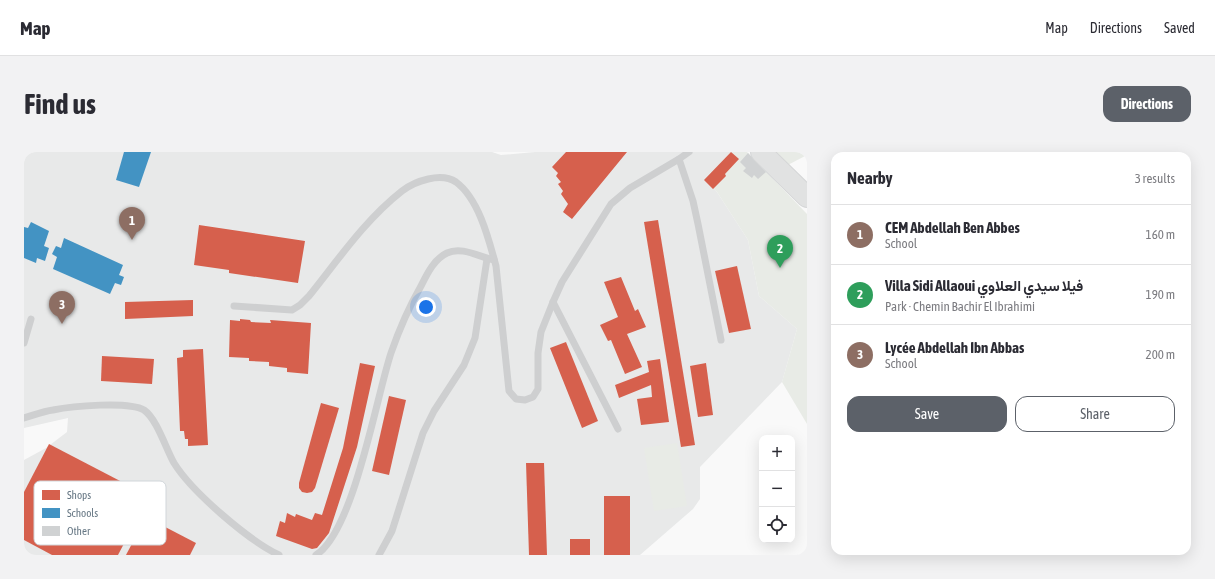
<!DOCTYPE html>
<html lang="en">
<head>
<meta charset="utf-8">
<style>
  :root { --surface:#fff; --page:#f2f2f3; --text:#2b2b33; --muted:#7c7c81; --line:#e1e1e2; --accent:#5c6169 }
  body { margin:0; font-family:"Asap Condensed",Vazirmatn,sans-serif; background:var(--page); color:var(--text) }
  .controls { position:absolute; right:12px; bottom:12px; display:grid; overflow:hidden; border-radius:8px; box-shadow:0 4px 16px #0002 }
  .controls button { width:36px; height:36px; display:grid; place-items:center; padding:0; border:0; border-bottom:1px solid var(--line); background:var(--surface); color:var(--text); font:20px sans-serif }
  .you { position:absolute; left:402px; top:155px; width:14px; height:14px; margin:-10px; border:3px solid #fff; border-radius:50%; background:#1a73e8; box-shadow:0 0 0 6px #1a73e833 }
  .badge { display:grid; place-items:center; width:26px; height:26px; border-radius:50%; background:var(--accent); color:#fff; font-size:13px; font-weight:700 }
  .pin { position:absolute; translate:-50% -33px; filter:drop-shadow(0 1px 2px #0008) }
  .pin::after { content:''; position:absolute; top:21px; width:14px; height:12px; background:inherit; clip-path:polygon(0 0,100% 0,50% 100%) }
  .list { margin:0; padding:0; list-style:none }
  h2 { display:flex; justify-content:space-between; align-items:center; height:52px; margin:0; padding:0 16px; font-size:17px }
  h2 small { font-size:13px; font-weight:400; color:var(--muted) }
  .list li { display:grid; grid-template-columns:26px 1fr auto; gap:12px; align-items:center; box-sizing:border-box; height:60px; padding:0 16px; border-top:1px solid var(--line) }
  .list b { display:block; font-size:15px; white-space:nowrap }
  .list p { margin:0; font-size:13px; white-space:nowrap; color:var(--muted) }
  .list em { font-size:13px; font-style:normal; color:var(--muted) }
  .actions { display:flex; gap:8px; padding:12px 16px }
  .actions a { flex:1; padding:9px 0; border:1px solid var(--accent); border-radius:12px; text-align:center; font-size:14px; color:var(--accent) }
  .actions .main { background:var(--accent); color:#fff }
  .icon { flex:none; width:22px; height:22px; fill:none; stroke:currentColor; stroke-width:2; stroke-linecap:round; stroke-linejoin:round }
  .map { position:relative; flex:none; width:783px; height:403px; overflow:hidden; border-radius:12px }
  header { display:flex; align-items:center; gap:24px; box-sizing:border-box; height:56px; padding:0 20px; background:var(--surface); border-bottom:1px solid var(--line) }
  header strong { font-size:19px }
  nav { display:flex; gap:22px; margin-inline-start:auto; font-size:14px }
  .intro { display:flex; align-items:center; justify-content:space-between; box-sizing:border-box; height:96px; padding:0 24px }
  h1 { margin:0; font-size:28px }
  .button { padding:10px 18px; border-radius:12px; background:var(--accent); color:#fff; font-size:14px; font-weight:700 }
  main { display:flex; gap:24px; padding:0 24px }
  aside { flex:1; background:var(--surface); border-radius:12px; box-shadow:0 4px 16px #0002 }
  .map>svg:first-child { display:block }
  .built { fill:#e8e9e9 }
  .green { fill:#e8ebe6 }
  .shops { fill:#d6604d }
  .schools { fill:#4393c3 }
  .building { fill:#d0d2d3 }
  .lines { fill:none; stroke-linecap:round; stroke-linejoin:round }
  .secondary-casing { stroke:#d5d6d7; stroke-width:22 }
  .service { stroke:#cecfd0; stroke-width:7 }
  .secondary { stroke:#e1e2e2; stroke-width:20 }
  .key { fill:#fff; stroke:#d1d6da; stroke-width:1 }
  .key-label { font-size:11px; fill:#657683 }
</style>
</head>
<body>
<header>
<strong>Map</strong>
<nav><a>Map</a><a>Directions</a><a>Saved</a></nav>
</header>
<div class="intro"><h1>Find us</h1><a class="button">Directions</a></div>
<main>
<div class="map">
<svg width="783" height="403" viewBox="0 0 783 403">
  <rect width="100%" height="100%" fill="#f9f9f9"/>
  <polygon class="built" points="0,0 468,0 477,3 511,0 707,0 681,28 693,40 724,88 735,144 773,177 758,230 676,315 676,347 669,357 616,403 0,403 0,308 22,296 43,280 44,266 0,276"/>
  <g class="green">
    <polygon points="707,0 723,0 783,62 783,272 758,230 773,177 735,144 724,88 693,40 680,28"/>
    <polygon points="741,0 783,0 783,3 758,16"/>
    <polygon points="653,291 663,354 630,359 620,296"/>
  </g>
  <g class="shops">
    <polygon points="542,0 603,0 548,67 539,60 544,52 537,42 539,39 534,32 537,30 532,24 534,21 528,15"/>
    <polygon points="707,0 715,7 701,22 702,24 689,37 680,28"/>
    <polygon points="634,68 671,293 657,295 620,70"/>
    <polygon points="175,73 281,89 274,131 205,121 205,118 170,113"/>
    <polygon points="713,114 727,177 705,181 691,119"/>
    <polygon points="597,125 611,159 614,157 622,175 603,182 618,215 601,222 587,188 584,189 576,173 594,165 580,130"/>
    <polygon points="169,148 169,164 101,167 101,150"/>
    <polygon points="216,167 226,168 227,170 247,171 246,168 287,171 284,222 263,220 263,216 245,214 245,210 225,209 225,206 205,205 206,168 216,169"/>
    <polygon points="542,190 574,269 558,276 526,196"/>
    <polygon points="179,197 184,293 164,294 164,287 161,287 160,279 156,279 153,206 159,205 159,198"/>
    <polygon points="78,204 130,207 128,232 77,229"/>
    <polygon points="636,207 645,270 617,273 613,247 628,245 627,233 595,246 591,233 625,220 623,209"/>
    <polygon points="336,211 351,214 333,295 305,381 293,396 288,397 252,384 256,369 261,371 263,361 271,365 272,362 288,368 291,361 298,363 319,296"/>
    <polygon points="682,211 689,263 674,265 666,214"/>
    <polygon points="365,244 382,248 365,323 348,319"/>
    <polygon points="297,251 315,256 291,336 288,340 283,341 278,340 275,336 275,331"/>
    <polygon points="25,292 125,344 94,403 28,403 0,388 0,340"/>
    <polygon points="502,311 520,311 523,403 505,403"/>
    <rect x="580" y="344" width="26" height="59"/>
    <polygon points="122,365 172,391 166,403 102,403"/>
    <rect x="546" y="387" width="20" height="16"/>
  </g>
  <g class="schools">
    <polygon points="100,0 127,0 115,35 92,28"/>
    <polygon points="7,70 25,79 20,94 25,96 21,109 13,106 12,111 0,106 0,75 4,76"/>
    <polygon points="40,86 99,113 95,123 100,125 97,133 91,131 86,142 29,117 33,105 28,102 32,94 37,96"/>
  </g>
  <polygon class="building" points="724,1 742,20 734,27 730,23 728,26 719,19 722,16 716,10"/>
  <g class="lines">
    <g class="secondary-casing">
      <polyline id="secondary" points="737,0 783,45"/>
    </g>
    <g class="service">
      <polyline points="655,7 669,49 674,72 697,188"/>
      <polyline points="529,150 594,277"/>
      <path d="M210,154L268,158L276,153L285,144C314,108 341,68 378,39C391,29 417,20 432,30C455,47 465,88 472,114L485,239L492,247L501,248L509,245L514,237V201L517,180L529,150L538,130L587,52L606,36L655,7L665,0"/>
      <polyline points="0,191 7,167"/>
      <path d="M0,266C10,263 20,259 29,258C48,254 105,249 120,258C133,267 142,297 150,311C168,340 224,388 255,403"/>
      <path d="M292,403C330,379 352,246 367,201C375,178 385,155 397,134C403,122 410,107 423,101C438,94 455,105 470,108"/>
      <polyline points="355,403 368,379 399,281 410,259 440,213 451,186 463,107"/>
    </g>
    <use href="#secondary" class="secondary"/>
  </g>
  <rect x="10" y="329" width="132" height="64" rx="6" class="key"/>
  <rect x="18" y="338" width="18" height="10" fill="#d6604d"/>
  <rect x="18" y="356" width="18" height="10" fill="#4393c3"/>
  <rect x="18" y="374" width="18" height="10" fill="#d0d2d3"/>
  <g class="key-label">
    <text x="43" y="347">Shops</text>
    <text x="43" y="365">Schools</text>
    <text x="43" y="383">Other</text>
  </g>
</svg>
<div class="controls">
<button>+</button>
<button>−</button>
<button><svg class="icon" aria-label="locate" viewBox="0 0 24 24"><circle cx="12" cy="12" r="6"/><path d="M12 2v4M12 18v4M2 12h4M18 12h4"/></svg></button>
</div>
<div class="you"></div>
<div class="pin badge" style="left:108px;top:88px;background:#8d6e63">1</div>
<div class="pin badge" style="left:756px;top:116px;background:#2e9e5b">2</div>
<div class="pin badge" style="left:38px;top:172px;background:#8d6e63">3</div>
</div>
<aside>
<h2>Nearby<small>3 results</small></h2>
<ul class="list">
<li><span class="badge" style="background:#8d6e63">1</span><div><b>CEM Abdellah Ben Abbes</b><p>School</p></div><em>160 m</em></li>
<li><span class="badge" style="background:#2e9e5b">2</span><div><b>Villa Sidi Allaoui فيلا سيدي العلاوي</b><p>Park · Chemin Bachir El Ibrahimi</p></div><em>190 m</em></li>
<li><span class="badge" style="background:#8d6e63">3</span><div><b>Lycée Abdellah Ibn Abbas</b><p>School</p></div><em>200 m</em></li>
</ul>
<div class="actions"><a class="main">Save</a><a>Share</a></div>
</aside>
</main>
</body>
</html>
